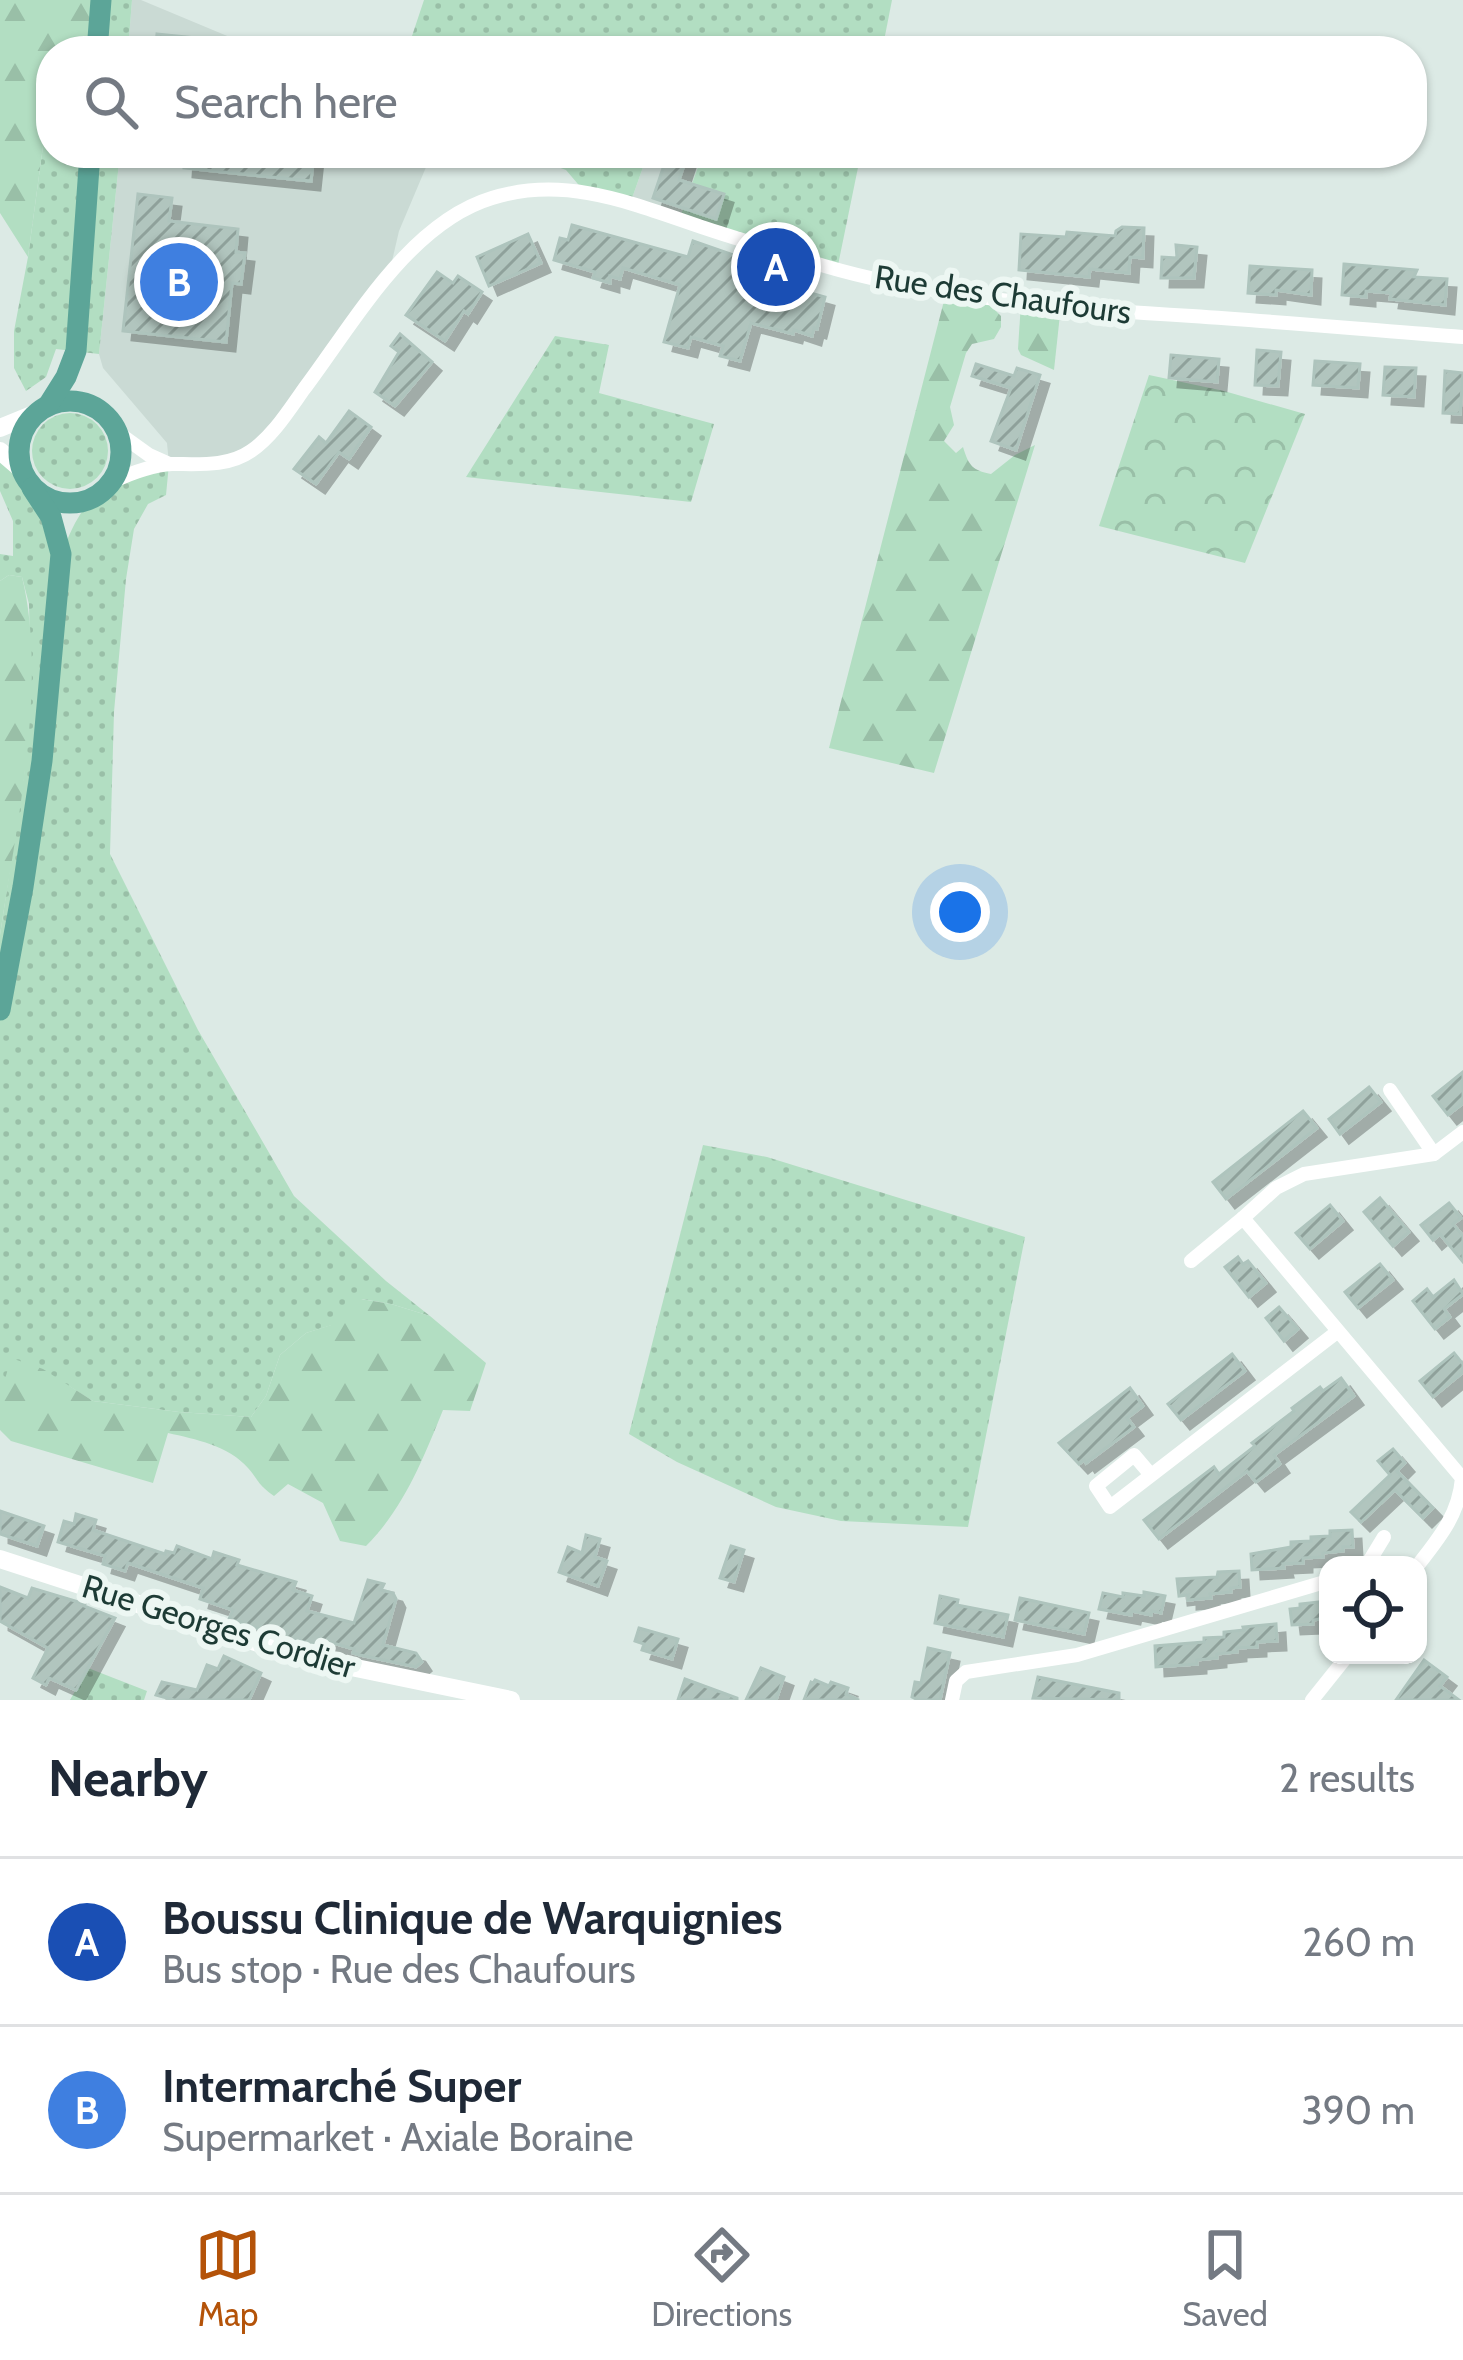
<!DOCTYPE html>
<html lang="en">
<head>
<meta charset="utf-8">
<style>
  :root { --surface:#fff; --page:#f6f6f7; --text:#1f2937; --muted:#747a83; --line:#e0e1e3; --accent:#b45309 }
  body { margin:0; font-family:Cabin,sans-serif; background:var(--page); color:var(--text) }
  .controls { position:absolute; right:36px; bottom:36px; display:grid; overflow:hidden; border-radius:24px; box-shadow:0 3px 9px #0004 }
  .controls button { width:108px; height:108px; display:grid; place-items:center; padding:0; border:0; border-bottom:3px solid var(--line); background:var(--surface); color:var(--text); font:60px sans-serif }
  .you { position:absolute; left:960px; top:912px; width:42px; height:42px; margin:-30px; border:9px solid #fff; border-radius:50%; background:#1a73e8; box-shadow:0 0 0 18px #1a73e833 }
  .badge { display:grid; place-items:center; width:78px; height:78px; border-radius:50%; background:var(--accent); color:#fff; font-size:39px; font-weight:700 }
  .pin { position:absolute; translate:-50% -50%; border:6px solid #fff; box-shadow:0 3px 12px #0006 }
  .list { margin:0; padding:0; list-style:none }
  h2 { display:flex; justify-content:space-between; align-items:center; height:156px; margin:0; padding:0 48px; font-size:51px }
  h2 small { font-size:39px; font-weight:400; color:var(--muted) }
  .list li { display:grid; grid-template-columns:78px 1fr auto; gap:36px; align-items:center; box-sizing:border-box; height:168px; padding:0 48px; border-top:3px solid var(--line) }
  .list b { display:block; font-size:45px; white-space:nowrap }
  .list p { margin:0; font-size:39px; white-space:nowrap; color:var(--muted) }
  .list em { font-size:39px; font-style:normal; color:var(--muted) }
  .icon { flex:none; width:66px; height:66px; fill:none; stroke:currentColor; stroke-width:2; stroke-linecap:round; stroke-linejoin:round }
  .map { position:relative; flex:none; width:1463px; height:1700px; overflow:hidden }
  .search { position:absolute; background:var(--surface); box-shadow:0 3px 9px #0004; left:36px; right:36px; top:36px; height:132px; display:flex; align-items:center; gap:30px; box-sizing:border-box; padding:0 42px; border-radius:48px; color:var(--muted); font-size:45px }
  .sheet { height:492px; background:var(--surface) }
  nav { display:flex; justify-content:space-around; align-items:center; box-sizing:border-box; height:168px; border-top:3px solid var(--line); background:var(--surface); font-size:33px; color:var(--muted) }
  nav a { display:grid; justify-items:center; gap:6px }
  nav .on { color:var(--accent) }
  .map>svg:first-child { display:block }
  .built { fill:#cadad4 }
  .grass { fill:url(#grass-dots) }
  .forest { fill:url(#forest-firs) }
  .park { fill:url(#park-crowns) }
  .building { fill:url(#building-hatch); stroke:#aec4bd; stroke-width:3; filter:url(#shadow) }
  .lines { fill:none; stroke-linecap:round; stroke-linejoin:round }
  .street { stroke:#fff; stroke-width:14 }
  .secondary { stroke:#fff; stroke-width:18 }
  .primary { stroke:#5ca598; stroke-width:21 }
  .labels { text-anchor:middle; stroke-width:12; stroke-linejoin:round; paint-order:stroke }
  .street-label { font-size:33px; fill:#1d3b35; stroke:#edf7f3 }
</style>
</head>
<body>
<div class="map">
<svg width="1463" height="1700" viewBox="0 0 1463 1700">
  <defs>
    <pattern id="grass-dots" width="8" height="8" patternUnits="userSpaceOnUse" patternTransform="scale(3)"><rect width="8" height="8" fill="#b2dec2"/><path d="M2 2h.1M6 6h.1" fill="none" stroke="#99bfa7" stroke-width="1.8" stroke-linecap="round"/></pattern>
    <pattern id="forest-firs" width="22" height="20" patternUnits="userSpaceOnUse" patternTransform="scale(3)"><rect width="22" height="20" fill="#b2dec2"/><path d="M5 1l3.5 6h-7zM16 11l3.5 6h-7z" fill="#99bfa7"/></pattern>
    <pattern id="park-crowns" width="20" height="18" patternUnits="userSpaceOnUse" patternTransform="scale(3)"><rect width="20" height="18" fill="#b2dec2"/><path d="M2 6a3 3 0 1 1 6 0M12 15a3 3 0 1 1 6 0" fill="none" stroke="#99bfa7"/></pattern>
    <pattern id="building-hatch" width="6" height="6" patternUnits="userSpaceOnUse" patternTransform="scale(3)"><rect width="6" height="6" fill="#b1c5be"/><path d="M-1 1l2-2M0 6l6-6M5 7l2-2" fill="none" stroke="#8fa19b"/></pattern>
    <filter id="shadow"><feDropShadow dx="9" dy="9" stdDeviation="0" flood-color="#0004"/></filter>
  </defs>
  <rect width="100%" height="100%" fill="#dceae5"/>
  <g class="built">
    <polygon points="132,0 141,0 263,51 128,51"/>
    <polygon points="120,153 432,153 399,231 389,274 288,412 239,458 169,464 167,443 103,368 99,354"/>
    <polygon points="648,153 703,153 679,220 630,204"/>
  </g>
  <g class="grass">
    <polygon points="101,0 132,0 128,51 97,51"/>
    <polygon points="424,0 892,0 882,51 407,51"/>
    <polygon points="51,87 51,153 120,153 99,354 56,349 46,377 26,391 14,368 14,331 28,257"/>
    <polygon points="520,153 648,153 630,204 583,190 566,170"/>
    <polygon points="703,153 861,153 837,270 679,220"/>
    <polygon points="555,336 609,345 599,393 714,424 691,502 466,477"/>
    <circle cx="70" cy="451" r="38"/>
    <path d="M0,451C31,479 47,513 63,551C73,523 87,497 113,482C128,473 152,470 169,464L166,495L148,504L134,529L126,579L114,712L110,854L198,1030L294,1196L386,1281L430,1316L391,1304L362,1299L332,1325L306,1333L280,1355L266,1396L251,1417L179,1412L93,1401L69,1386L0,1397V935L24,775L31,693L29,604L22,577L9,575L0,581V554L13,556V521L0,491Z"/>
    <polygon points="703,1145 767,1157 1025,1237 968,1527 841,1521 776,1507 677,1462 629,1434"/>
    <polygon points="88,1668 147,1691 144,1700 70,1700"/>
  </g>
  <g class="forest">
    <polygon points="0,0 101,0 97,51 51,51 51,87 28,257 0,213"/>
    <path d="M946,293L995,299V310L1001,316V327L994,339L972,344L966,353L950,407L954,425L944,441L956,453L963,447C969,466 972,470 991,474L1015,455L1035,445L934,773L829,748Z"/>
    <polygon points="1021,302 1061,305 1054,370 1021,355 1018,349"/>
    <path d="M9,575L22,577C48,682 16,828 0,935V581Z"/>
    <path d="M361,1299L391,1304L430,1316L486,1363L470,1411L443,1410C423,1459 404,1508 366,1546L340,1541L323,1503L288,1484L274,1496C257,1484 260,1482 248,1468C229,1446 195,1439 168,1433L153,1483L11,1441L0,1430V1397L11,1358L43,1369L93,1401L179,1412L251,1417L266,1396L280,1355L306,1333L331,1325L344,1306Z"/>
  </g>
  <polygon class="park" points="1149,375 1224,391 1305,414 1245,563 1099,526"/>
  <g class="building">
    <polygon points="157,34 197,38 196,51 155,51"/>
    <polygon points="185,153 314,153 311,181 184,168"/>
    <polygon points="668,153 688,153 679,180 724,194 716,219 653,198"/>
    <polygon points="138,194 172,198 169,221 238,229 236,252 245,253 241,284 232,283 226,342 123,331"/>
    <polygon points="572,225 688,257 693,241 742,258 735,282 769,292 772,282 825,297 817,329 814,328 812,336 794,330 793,334 751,323 740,361 720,356 723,346 691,337 688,348 664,342 680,285 623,268 620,279 610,276 610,283 593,278 595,272 554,260 560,238 568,240"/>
    <polygon points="1122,227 1144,228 1143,258 1130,257 1129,273 1090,269 1089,277 1019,270 1021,234 1066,237 1067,232 1115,236 1116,231"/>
    <polygon points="528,234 541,263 489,286 477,257"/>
    <polygon points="1176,245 1197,247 1194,278 1161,278 1162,257 1177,258"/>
    <polygon points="1344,264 1417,270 1414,277 1447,279 1445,305 1390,299 1391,293 1366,291 1366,297 1342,295"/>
    <polygon points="1250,266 1312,270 1311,295 1276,290 1276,295 1248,293"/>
    <polygon points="437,272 453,283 458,276 482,292 468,314 464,311 445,341 406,315"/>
    <polygon points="400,334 432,362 395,406 375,392 399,352 391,346"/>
    <polygon points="1257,350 1281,352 1278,386 1255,385"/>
    <polygon points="1171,355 1219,359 1217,382 1169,378"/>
    <polygon points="1315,361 1360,364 1358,388 1313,385"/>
    <polygon points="976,364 1014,376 1017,368 1040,375 1016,450 991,441 1011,388 972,376"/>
    <polygon points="1385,367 1416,368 1414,397 1383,395"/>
    <polygon points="1445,371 1463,373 1460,414 1443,413"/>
    <polygon points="349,411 371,427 349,459 339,452 316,484 294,469 319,437 326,443"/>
    <polygon points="1463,1072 1463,1103 1448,1115 1433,1096"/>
    <polygon points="1369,1087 1381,1102 1340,1134 1329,1119"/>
    <polygon points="1303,1111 1317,1128 1226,1199 1213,1182"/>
    <polygon points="1380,1198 1409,1232 1393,1246 1364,1212"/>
    <polygon points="1449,1203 1461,1218 1453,1224 1463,1236 1463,1262 1440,1234 1433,1240 1421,1225"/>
    <polygon points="1330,1205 1343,1221 1310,1249 1296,1233"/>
    <polygon points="1238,1257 1243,1264 1248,1261 1266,1283 1249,1297 1225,1267"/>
    <polygon points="1380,1264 1393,1280 1358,1308 1345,1292"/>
    <polygon points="1454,1280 1463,1294 1444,1309 1450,1317 1435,1329 1413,1301 1427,1289 1433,1297"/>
    <polygon points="1279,1307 1298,1329 1284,1341 1266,1318"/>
    <polygon points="1454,1353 1463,1364 1463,1372 1433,1397 1420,1381"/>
    <polygon points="1232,1354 1245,1371 1181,1420 1168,1404"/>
    <polygon points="1341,1378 1354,1396 1274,1455 1280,1464 1256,1482 1247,1471 1159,1539 1144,1520 1214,1467 1219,1474 1255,1446 1252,1443 1294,1411 1292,1408 1320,1387 1323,1391"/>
    <polygon points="1130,1388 1143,1406 1127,1418 1134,1427 1086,1463 1084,1460 1079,1464 1059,1443"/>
    <polygon points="1393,1449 1405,1463 1397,1471 1433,1508 1423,1518 1395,1490 1361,1522 1351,1512 1390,1475 1378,1461"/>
    <polygon points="0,1511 44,1526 37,1546 0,1534"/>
    <polygon points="76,1514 96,1520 93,1530 165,1554 166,1551 174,1553 177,1546 212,1559 214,1552 239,1560 237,1565 296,1582 293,1590 312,1596 307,1611 354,1623 368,1580 384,1584 381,1590 393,1593 396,1599 383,1645 416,1653 422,1662 416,1667 360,1655 353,1653 354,1649 319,1639 318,1645 291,1639 229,1619 233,1610 200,1599 203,1588 128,1563 125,1571 103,1564 105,1556 58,1542 64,1521 74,1524"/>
    <polygon points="1352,1530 1353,1547 1343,1547 1343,1551 1323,1553 1323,1557 1303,1558 1303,1563 1283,1564 1284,1568 1252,1570 1251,1554 1291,1547 1291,1542 1311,1541 1311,1537 1330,1536 1330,1531"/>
    <polygon points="586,1535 600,1539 595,1557 607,1561 598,1586 559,1572 568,1547 582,1553"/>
    <polygon points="731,1546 744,1550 734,1582 720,1578"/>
    <polygon points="1239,1571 1240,1587 1231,1588 1231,1592 1210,1594 1211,1598 1188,1600 1188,1595 1179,1596 1177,1579 1217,1577 1218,1572"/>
    <polygon points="0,1587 28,1598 32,1588 85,1604 84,1606 115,1618 76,1690 49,1678 46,1685 33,1678 48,1648 0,1621"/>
    <polygon points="1144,1592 1165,1596 1161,1613 1152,1611 1151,1615 1132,1611 1131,1615 1099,1609 1103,1593 1123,1597 1123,1593 1144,1596"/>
    <polygon points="940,1596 958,1600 957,1605 1008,1615 1003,1637 935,1623"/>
    <polygon points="1020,1598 1089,1613 1084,1634 1015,1620"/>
    <polygon points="1328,1601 1328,1618 1313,1620 1313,1624 1292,1625 1290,1609 1300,1608 1300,1604"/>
    <polygon points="1276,1624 1277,1641 1257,1642 1257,1647 1237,1648 1237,1652 1217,1654 1217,1658 1197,1660 1197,1664 1156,1667 1155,1646 1204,1642 1204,1638 1224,1637 1224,1632 1244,1630 1243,1627"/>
    <polygon points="639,1628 678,1639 672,1659 642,1650 644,1644 635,1641"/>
    <polygon points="928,1648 950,1653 940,1700 918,1700 912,1697 915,1682 921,1683"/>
    <polygon points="224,1656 261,1673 249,1700 174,1700 156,1695 162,1682 197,1690 207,1665 218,1669"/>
    <polygon points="1424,1660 1447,1677 1440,1686 1459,1700 1396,1700"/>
    <polygon points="761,1668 784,1677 776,1700 746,1700"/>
    <polygon points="1038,1677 1119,1693 1119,1700 1033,1698"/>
    <polygon points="685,1679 737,1698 737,1700 678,1700"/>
    <polygon points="815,1680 829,1686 831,1682 848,1688 846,1694 859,1700 804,1700 811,1682 813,1683"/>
  </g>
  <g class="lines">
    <g class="street">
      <polyline points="117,432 149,455 169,464"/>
      <path d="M112,482C131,473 151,465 172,464C199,464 228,467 251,451C273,436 289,410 304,389C353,324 409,223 492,198C572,173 644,209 720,233C775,250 829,270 885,281C986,302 1089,310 1192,316C1282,322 1373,330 1463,337"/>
      <polyline points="1390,1090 1434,1154"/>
      <polyline points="1191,1261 1243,1218"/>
      <polyline points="1151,1475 1134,1455 1096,1486 1110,1507 1337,1332"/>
      <polyline points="1367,1565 1384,1537"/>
      <path d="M1418,1565C1440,1537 1459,1514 1462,1478L1243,1218L1276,1188L1304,1174L1434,1154L1463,1132"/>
      <polyline points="952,1700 956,1681 966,1672 1077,1655 1328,1581"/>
      <polyline points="1312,1700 1348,1655"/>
    </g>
    <g class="secondary">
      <polyline points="0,428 34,414"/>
      <polyline points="0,451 21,469"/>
      <polyline points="0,1559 298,1656 511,1700"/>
    </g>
    <g class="primary">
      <polyline points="97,51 101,0"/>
      <circle cx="70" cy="452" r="51"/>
      <polyline points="49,404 66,377 76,351 90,153"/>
      <polyline points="0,1010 23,887 42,761 61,554 51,517 32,488"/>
    </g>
  </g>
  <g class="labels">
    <g class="street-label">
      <text transform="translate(1003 294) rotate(8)" y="12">Rue des Chaufours</text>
      <text transform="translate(219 1626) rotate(17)" y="12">Rue Georges Cordier</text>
    </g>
  </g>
</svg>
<div class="controls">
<button><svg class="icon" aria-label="locate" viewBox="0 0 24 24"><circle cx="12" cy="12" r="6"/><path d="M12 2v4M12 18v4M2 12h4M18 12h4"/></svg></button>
</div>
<div class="you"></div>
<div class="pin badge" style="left:776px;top:267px;background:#1a4fb4">A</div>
<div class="pin badge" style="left:179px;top:282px;background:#3f7fe0">B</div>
<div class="search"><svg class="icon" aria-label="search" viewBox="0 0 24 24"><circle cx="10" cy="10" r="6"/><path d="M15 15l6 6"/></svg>Search here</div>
</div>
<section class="sheet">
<h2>Nearby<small>2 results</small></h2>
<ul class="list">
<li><span class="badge" style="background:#1a4fb4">A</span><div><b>Boussu Clinique de Warquignies</b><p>Bus stop · Rue des Chaufours</p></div><em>260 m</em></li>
<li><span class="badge" style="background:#3f7fe0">B</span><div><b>Intermarché Super</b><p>Supermarket · Axiale Boraine</p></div><em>390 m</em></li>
</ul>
</section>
<nav>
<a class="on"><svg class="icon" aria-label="map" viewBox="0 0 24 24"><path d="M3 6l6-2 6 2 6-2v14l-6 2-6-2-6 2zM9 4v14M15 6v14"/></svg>Map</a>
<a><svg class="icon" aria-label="directions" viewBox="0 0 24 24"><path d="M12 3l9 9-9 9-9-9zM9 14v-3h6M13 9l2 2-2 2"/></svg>Directions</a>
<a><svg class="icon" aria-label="saved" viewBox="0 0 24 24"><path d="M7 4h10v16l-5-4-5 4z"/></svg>Saved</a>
</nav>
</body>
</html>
